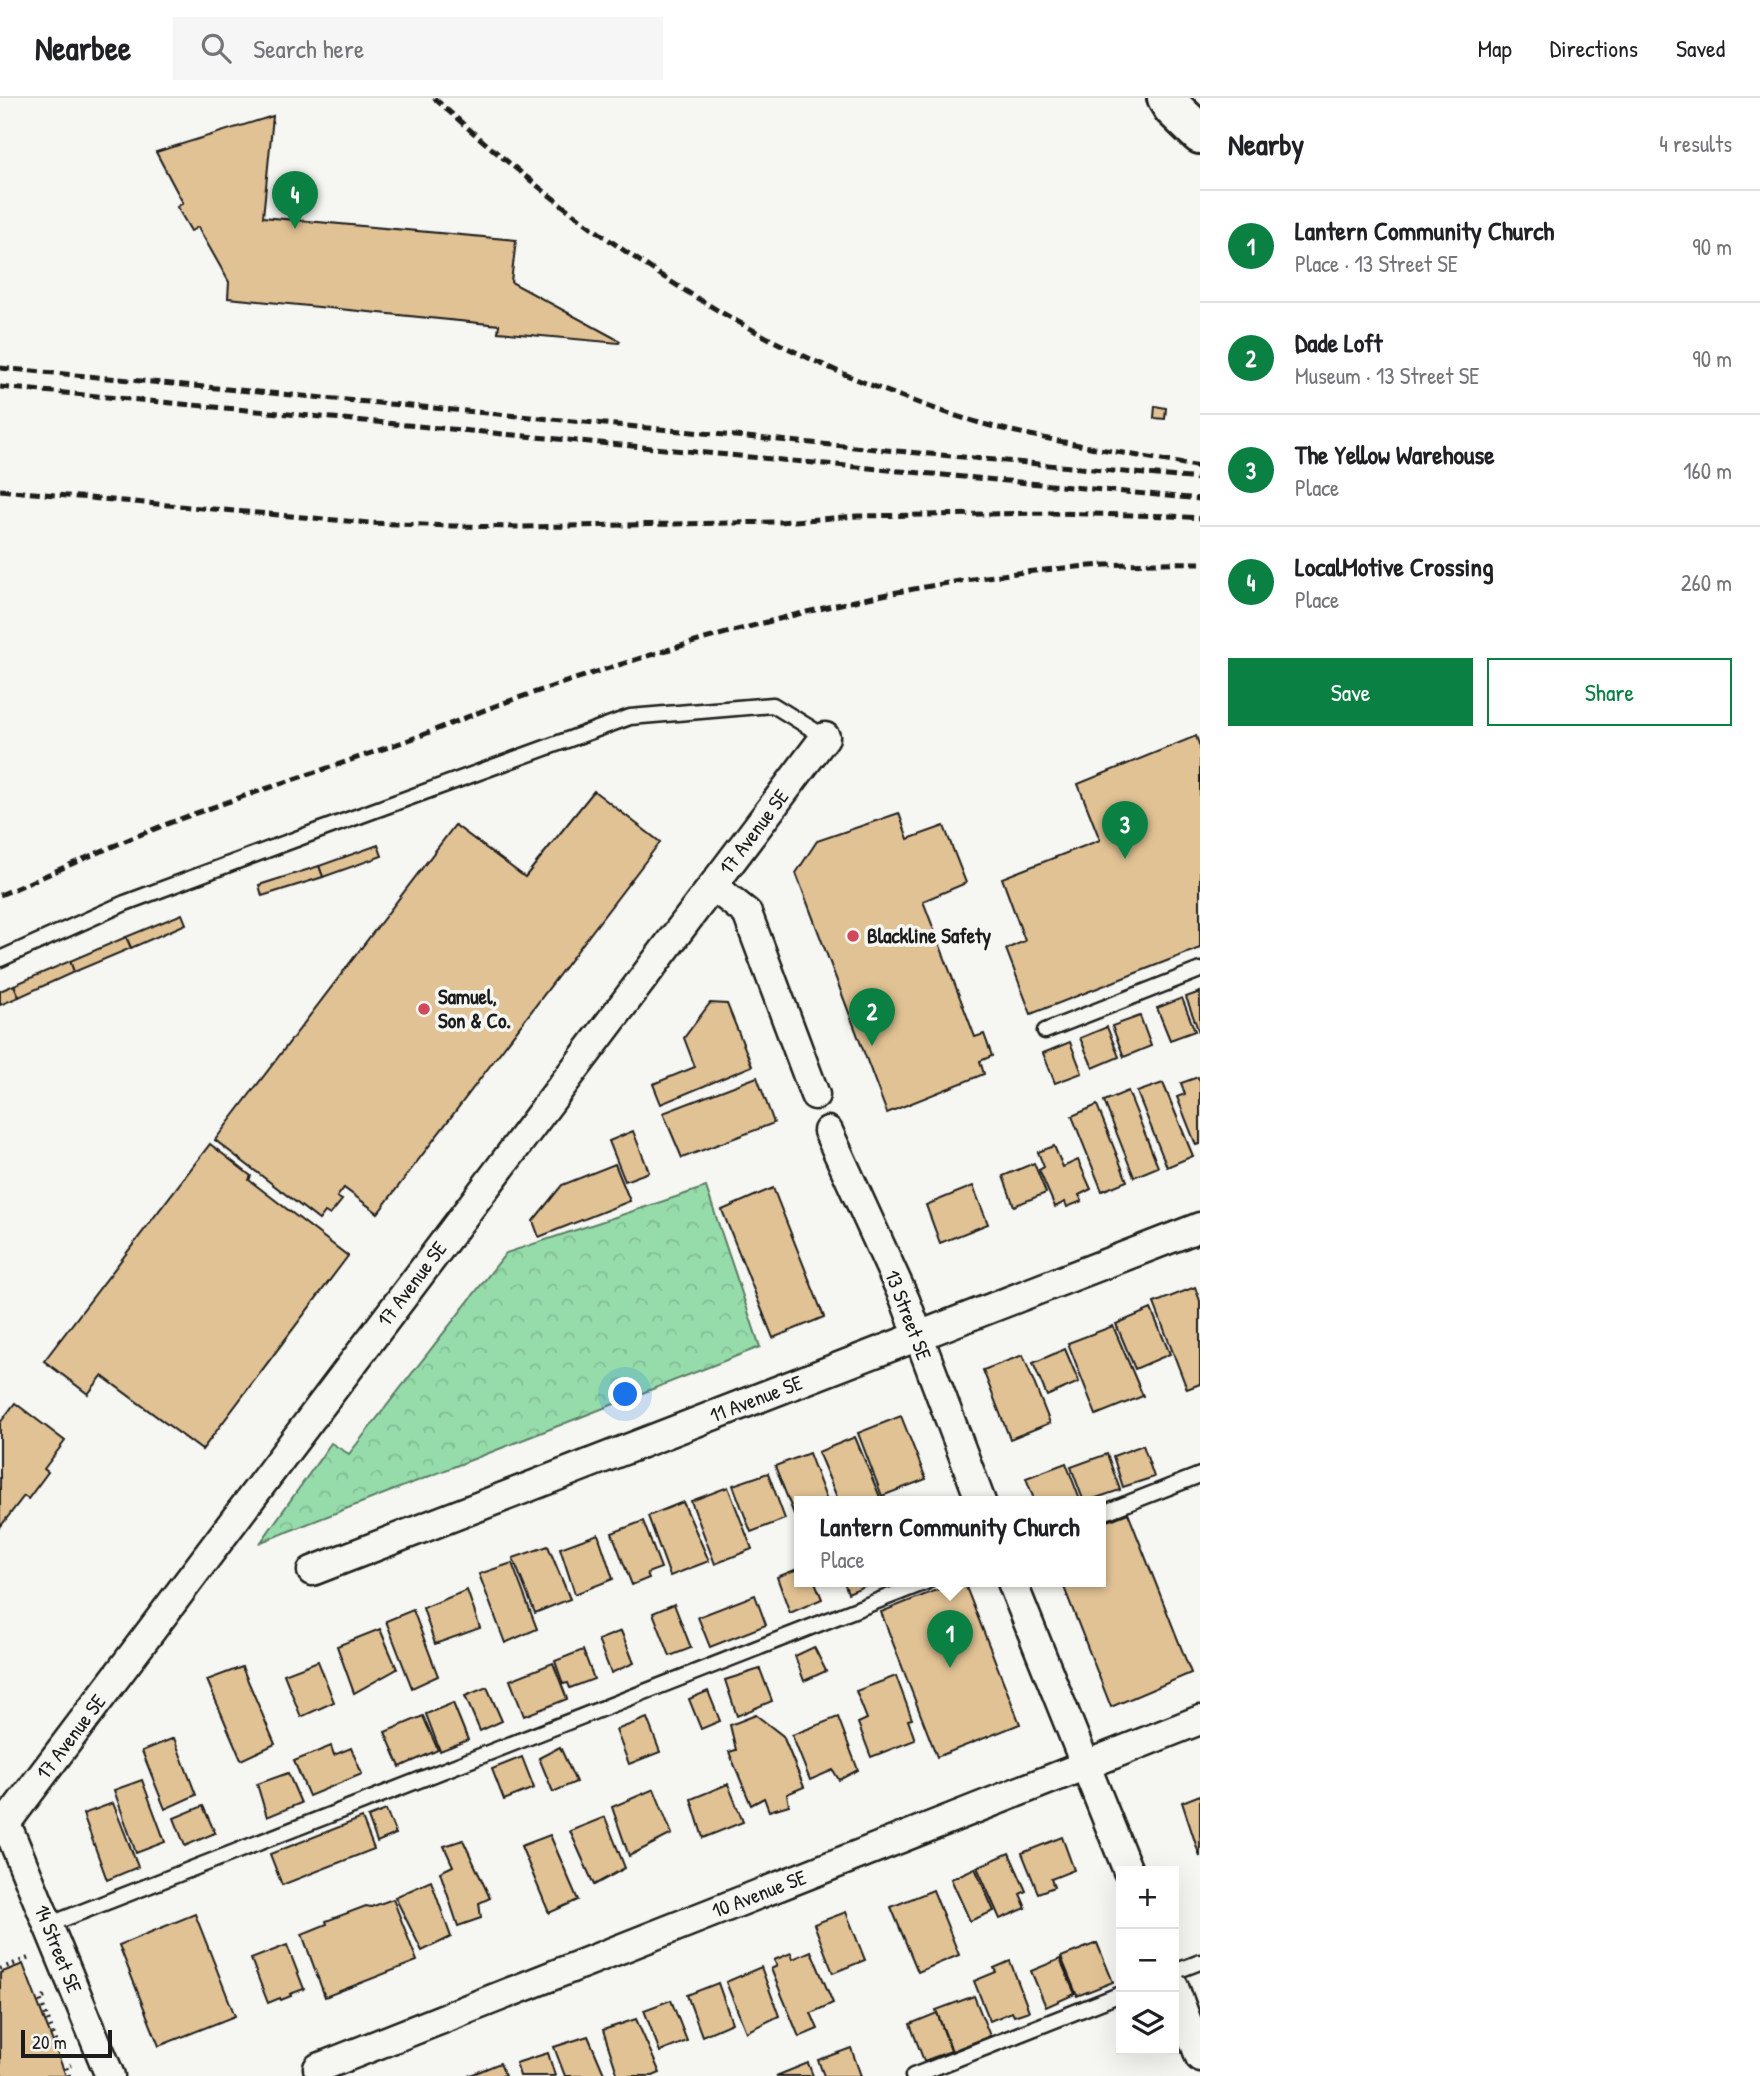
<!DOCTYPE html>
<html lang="en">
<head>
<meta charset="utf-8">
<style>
  :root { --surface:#fff; --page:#f6f6f6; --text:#202124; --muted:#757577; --line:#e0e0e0; --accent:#0b8043 }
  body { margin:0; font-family:"Patrick Hand",sans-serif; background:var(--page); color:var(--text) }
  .controls { position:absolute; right:21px; bottom:21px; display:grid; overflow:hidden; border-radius:0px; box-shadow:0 7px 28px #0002 }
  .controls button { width:63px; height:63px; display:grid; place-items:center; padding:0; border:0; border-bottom:2px solid var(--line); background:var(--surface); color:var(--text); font:35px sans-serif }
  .scale { position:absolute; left:21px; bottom:18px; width:91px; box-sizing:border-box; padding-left:7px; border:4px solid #1c1c1c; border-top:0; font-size:19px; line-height:24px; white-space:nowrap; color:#1c1c1c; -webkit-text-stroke:5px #f6f6f2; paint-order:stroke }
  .you { position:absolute; left:626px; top:1297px; width:24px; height:24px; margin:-18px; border:5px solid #fff; border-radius:50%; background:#1a73e8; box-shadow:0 0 0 10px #1a73e833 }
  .badge { display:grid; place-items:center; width:46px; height:46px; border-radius:50%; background:var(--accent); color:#fff; font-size:23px; font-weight:700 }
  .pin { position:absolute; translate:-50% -58px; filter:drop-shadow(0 2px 4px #0008) }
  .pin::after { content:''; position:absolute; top:37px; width:24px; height:21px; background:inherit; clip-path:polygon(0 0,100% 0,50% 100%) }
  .popup { position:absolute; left:794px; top:1398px; width:312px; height:91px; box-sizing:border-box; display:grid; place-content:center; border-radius:0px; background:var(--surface); filter:drop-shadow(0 2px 5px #0005); font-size:23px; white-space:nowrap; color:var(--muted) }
  .popup b { font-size:26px; color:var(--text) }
  .popup::after { content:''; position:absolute; left:50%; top:100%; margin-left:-14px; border:14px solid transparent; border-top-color:var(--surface) }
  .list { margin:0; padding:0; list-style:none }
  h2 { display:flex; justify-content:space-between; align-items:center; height:91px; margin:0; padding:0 28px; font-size:30px }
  h2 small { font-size:23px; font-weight:400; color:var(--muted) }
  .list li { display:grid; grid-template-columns:46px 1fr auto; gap:21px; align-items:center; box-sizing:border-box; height:112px; padding:0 28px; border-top:2px solid var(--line) }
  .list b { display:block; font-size:26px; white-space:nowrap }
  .list p { margin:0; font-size:23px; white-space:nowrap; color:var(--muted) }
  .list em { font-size:23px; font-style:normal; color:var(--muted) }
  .actions { display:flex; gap:14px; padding:21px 28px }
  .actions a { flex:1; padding:16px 0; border:2px solid var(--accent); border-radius:0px; text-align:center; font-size:24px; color:var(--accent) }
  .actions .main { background:var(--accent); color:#fff }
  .icon { flex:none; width:38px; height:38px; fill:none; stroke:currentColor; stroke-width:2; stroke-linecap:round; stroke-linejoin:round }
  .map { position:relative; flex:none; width:1200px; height:1978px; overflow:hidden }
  header { display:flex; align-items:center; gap:42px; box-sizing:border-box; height:98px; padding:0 35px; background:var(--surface); border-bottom:2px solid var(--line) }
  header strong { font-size:33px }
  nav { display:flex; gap:38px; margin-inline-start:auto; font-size:24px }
  .search { width:490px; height:63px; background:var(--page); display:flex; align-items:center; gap:18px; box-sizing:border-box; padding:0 24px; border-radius:0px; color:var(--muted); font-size:26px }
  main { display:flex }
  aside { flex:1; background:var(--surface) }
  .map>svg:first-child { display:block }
  .park { fill:url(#park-crowns); stroke:#597c63; stroke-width:2 }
  .building { fill:#e1c294; stroke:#1c1c1c; stroke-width:2 }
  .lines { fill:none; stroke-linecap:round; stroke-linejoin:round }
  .lane-casing { stroke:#1c1c1c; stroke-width:19 }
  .street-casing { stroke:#1c1c1c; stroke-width:33 }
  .secondary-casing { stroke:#1c1c1c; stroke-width:44 }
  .path { stroke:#1c1c1c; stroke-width:4.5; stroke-dasharray:2 5; stroke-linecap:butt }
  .lane { stroke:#f6f6f2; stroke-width:14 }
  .street { stroke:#f6f6f2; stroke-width:28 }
  .secondary { stroke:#f6f6f2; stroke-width:38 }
  .rail { stroke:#1c1c1c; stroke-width:5; stroke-dasharray:10 5; stroke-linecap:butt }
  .poi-dot { fill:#d1495b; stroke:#f6f6f2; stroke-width:2.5 }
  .labels { text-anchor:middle; stroke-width:7; stroke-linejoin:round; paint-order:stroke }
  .street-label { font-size:21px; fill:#1c1c1c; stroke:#f6f6f2 }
  .poi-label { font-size:21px; font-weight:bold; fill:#1c1c1c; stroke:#f6f6f2; text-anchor:start }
</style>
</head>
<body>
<header>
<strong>Nearbee</strong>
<div class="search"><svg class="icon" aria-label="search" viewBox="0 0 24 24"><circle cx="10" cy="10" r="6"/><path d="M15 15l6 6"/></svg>Search here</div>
<nav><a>Map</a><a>Directions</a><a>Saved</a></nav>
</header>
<main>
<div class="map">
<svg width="1200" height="1978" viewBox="0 0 1200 1978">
  <defs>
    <pattern id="park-crowns" width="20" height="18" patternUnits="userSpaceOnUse" patternTransform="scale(1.75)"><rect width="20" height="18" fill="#96dcaa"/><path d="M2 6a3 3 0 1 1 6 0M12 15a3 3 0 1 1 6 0" fill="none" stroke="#81bc92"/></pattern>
  </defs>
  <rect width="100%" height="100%" fill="#f6f6f2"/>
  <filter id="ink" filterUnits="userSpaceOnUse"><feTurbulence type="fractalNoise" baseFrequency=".0143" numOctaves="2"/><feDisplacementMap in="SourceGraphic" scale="14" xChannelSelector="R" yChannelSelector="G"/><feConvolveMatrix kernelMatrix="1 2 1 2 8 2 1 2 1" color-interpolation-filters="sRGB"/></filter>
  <g filter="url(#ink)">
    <polygon class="park" points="706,1089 760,1249 261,1444 331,1345 349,1356 506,1155"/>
    <g class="building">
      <polygon points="273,18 263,119 516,142 511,184 620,243 619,245 498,234 499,227 228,200 229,184 198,129 191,133 177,109 183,105 156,54"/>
      <polygon points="1155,308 1166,310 1165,321 1154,320"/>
      <polygon points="1196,638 1200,649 1200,850 1031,916 1006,851 1025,843 1002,780 1100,742 1078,686"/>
      <polygon points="594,693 660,744 378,1115 344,1090 337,1099 342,1102 330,1117 325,1114 319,1122 215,1042 455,727 525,779"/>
      <polygon points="899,715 908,741 944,728 966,785 923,803 975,939 984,936 992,958 980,963 984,976 887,1015 796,775 817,743"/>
      <polygon points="378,747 382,758 323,779 319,768"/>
      <polygon points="319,768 323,779 262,798 259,787"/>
      <polygon points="182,816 186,826 131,850 126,839"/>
      <polygon points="126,839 131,850 74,874 70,863"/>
      <polygon points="70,863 74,874 19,899 14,887"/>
      <polygon points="14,887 19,899 0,907 0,893"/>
      <polygon points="1200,894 1200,937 1186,899"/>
      <polygon points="1182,900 1195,933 1170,942 1157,910"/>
      <polygon points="710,905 727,906 752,968 661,1006 653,986 695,969 684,940"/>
      <polygon points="1140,918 1151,948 1124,959 1112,928"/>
      <polygon points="1107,929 1119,959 1093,970 1080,940"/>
      <polygon points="1070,944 1082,975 1055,985 1043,955"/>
      <polygon points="757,979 774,1025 682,1060 663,1015"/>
      <polygon points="1198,979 1200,984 1200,1046 1196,1047 1177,999 1185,996 1181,985"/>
      <polygon points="1163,985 1193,1058 1167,1069 1137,994"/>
      <polygon points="1128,993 1158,1069 1134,1079 1104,1003"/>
      <polygon points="1097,1007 1127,1083 1102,1093 1072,1018"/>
      <polygon points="633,1033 649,1074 625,1083 609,1043"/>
      <polygon points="210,1046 251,1078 249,1082 348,1158 202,1352 102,1278 88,1296 44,1263"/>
      <polygon points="1054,1048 1063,1069 1078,1062 1091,1091 1079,1097 1082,1103 1067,1109 1065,1104 1055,1109 1039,1072 1044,1069 1038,1054"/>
      <polygon points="1034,1065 1046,1095 1014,1108 1003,1078"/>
      <polygon points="615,1066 630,1103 539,1139 533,1123 562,1087"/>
      <polygon points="973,1088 988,1126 940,1145 926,1107"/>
      <polygon points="773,1090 824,1219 773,1240 722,1112"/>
      <polygon points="1195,1189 1200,1203 1200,1286 1187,1291 1154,1205"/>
      <polygon points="1151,1211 1170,1256 1135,1271 1116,1226"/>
      <polygon points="1113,1228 1143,1298 1096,1317 1068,1245"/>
      <polygon points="1065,1251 1079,1284 1047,1298 1033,1265"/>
      <polygon points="1023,1257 1050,1325 1010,1341 983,1272"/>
      <polygon points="15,1305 65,1343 44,1371 48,1374 28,1401 24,1398 0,1429 0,1325"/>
      <polygon points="901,1318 926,1381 882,1398 858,1335"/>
      <polygon points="855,1339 880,1399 869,1404 839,1404 818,1354"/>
      <polygon points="1143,1347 1154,1379 1123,1389 1113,1358"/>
      <polygon points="809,1355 827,1403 800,1404 800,1413 794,1416 775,1368"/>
      <polygon points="1107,1356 1120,1392 1084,1404 1071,1369"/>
      <polygon points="1066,1365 1080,1402 1035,1404 1026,1380"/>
      <polygon points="768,1375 785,1421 751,1434 733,1387"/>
      <polygon points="728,1389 752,1451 715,1466 691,1403"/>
      <polygon points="683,1404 709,1463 670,1478 648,1418"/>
      <polygon points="1128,1415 1191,1575 1111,1609 1062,1484 1100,1484 1100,1426"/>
      <polygon points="643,1423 661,1470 647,1475 649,1480 632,1487 612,1435"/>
      <polygon points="598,1436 613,1481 575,1496 560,1450"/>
      <polygon points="548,1448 570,1501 535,1515 513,1460"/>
      <polygon points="512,1465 537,1531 505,1545 479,1476"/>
      <polygon points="800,1470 800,1484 815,1484 822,1501 790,1515 777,1479"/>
      <polygon points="844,1484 866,1484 867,1487 848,1495"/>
      <polygon points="957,1484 964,1484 1020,1626 937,1659 881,1514"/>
      <polygon points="467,1492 480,1530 435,1546 423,1510"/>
      <polygon points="755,1497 766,1527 710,1549 698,1519"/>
      <polygon points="674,1506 691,1550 670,1558 653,1515"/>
      <polygon points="413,1512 438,1578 412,1590 386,1523"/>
      <polygon points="380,1531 397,1571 354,1595 337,1548"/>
      <polygon points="621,1533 634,1565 611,1575 598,1542"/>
      <polygon points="814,1549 826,1573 804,1583 795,1558"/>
      <polygon points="583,1552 594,1581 570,1590 568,1585 563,1586 555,1563"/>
      <polygon points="318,1563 334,1604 301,1619 284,1576"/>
      <polygon points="553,1565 567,1601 524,1618 510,1582"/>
      <polygon points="242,1569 275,1646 241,1662 207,1582"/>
      <polygon points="760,1571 772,1603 737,1618 725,1582"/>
      <polygon points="896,1578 912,1621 908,1622 915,1642 871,1659 858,1625 867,1621 856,1593"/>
      <polygon points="487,1589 502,1623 480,1633 465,1598"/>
      <polygon points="708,1593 720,1623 701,1631 689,1601"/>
      <polygon points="453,1605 468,1642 440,1653 426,1616"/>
      <polygon points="756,1617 783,1638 804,1689 787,1696 789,1707 769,1713 764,1700 751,1707 729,1654 736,1652 730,1627"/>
      <polygon points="423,1618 438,1652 400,1669 385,1634"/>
      <polygon points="838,1619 858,1672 839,1682 833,1672 810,1682 792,1637"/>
      <polygon points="647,1620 660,1654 629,1666 616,1632"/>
      <polygon points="174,1640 196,1697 165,1711 142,1653"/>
      <polygon points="331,1648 334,1657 351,1650 362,1676 309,1698 294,1663"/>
      <polygon points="560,1649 576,1684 553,1694 539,1660"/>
      <polygon points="522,1659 534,1690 504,1702 492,1671"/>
      <polygon points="288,1675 301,1705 267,1719 257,1686"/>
      <polygon points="142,1682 165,1744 136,1755 114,1692"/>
      <polygon points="728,1686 743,1724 703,1740 691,1701"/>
      <polygon points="654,1691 672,1736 629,1758 612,1709"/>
      <polygon points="1200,1697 1200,1759 1182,1704"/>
      <polygon points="113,1705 138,1769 107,1782 83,1716"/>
      <polygon points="203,1708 215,1735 185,1748 174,1720"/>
      <polygon points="386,1712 396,1736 377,1744 368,1719"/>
      <polygon points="605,1719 625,1770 594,1787 570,1733"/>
      <polygon points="362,1720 374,1751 282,1787 270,1756"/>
      <polygon points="550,1737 578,1802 549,1815 521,1748"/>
      <polygon points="1062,1739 1074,1772 1051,1781 1054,1789 1038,1795 1022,1755"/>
      <polygon points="463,1742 490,1800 479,1805 481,1820 458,1828 440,1774 453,1768 444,1748"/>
      <polygon points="1009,1755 1026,1793 1020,1796 1026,1810 1000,1821 977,1769"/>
      <polygon points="975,1770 994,1813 970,1823 951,1781"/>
      <polygon points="431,1783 451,1839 422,1853 395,1799"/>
      <polygon points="933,1792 959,1857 918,1874 891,1809"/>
      <polygon points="393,1801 417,1863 325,1899 302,1836 327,1826 326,1823 366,1808 371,1809"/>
      <polygon points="846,1814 865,1862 833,1875 814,1826"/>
      <polygon points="195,1816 235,1918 159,1948 119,1847"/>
      <polygon points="1097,1845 1113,1884 1077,1898 1061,1859"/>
      <polygon points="287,1847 304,1891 290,1896 291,1898 281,1902 280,1900 268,1905 251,1861"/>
      <polygon points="811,1853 833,1905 811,1915 818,1931 799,1939 771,1871 777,1868 774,1862 791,1855 793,1861"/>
      <polygon points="1060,1861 1075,1896 1046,1909 1031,1873"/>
      <polygon points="1010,1863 1029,1913 1014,1918 1012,1914 990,1923 974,1883 996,1874 994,1870"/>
      <polygon points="23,1866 54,1947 66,1978 0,1978 0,1875"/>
      <polygon points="761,1869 779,1918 746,1934 726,1884"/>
      <polygon points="718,1885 732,1925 702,1938 687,1897"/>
      <polygon points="974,1898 990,1938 952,1953 936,1912"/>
      <polygon points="671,1902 687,1943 660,1954 644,1912"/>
      <polygon points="937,1915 951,1953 924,1963 910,1926"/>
      <polygon points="636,1921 660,1975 653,1978 618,1978 603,1932"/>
      <polygon points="588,1938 605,1978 565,1978 554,1949"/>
      <polygon points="851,1950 861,1978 824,1978 818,1962"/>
      <polygon points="548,1955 555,1978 520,1978 516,1965"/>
      <polygon points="500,1965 505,1978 468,1978"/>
      <polygon points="808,1965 813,1978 776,1978"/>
    </g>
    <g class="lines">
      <g class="lane-casing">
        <g id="lane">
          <polyline points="0,861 125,805 315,734 630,619 773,607 825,639"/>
          <polyline points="1045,933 1200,872"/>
          <polyline points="1100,1416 1200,1377"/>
          <polyline points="48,1827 926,1484"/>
          <polyline points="1174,1874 1200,1864"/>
          <polyline points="913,1978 1121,1896"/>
        </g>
      </g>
      <g class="street-casing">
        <g id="street">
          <polyline points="713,788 747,815 815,997"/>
          <polyline points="828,1033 905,1202 981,1404"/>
          <polyline points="312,1473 1200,1129"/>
          <polyline points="1012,1484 1128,1773"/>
          <polyline points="6,1725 110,1978"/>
          <polyline points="0,1733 825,639"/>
          <polyline points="1174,1889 1200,1959"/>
          <polyline points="318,1970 1200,1622"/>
        </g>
      </g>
      <g class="secondary-casing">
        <polyline id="secondary" points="1167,0 1173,10 1200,36"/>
      </g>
      <g class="path">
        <polyline points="0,1871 29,1860"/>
        <polyline points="45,1899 40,1901 57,1946 54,1947"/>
        <polyline points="69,1978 66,1969 71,1967"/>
      </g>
      <use href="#lane" class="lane"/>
      <use href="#street" class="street"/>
      <use href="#secondary" class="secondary"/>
      <g class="rail">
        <path d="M434,0C575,127 730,239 911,302C937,312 964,321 991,328C1060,345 1130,356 1200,369"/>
        <polyline points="0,270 1200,381"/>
        <polyline points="0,289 1200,401"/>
        <polyline points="0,392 369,425 453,428 519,429 779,424 858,418 1052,415 1170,418 1200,420"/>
        <path d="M0,797C60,772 119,744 180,721C253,694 327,671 400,645C438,632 474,615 512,602C733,527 964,461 1200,465"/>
      </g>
    </g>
  </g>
  <g class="poi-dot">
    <circle cx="853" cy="838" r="7"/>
    <circle cx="424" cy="911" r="7"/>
  </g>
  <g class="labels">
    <g class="street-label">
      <text transform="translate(754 734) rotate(-53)" y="7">17 Avenue SE</text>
      <text transform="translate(412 1186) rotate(-53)" y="7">17 Avenue SE</text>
      <text transform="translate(908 1217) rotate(69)" y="7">13 Street SE</text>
      <text transform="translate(756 1301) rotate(-21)" y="7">11 Avenue SE</text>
      <text transform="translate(71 1639) rotate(-53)" y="7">17 Avenue SE</text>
      <text transform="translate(759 1796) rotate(-21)" y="7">10 Avenue SE</text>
      <text transform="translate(58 1851) rotate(68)" y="7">14 Street SE</text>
    </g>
    <g class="poi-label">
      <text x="867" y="845">Blackline Safety</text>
      <text x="438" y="906">Samuel,<tspan x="438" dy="24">Son &amp; Co.</tspan></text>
    </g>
  </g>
</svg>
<div class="controls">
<button>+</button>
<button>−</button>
<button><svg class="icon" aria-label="layers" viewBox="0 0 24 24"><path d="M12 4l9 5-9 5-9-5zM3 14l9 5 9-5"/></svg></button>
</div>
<div class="scale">20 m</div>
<div class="you"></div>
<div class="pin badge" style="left:950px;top:1570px">1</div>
<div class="popup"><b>Lantern Community Church</b>Place</div>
<div class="pin badge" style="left:872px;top:948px">2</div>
<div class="pin badge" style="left:1125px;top:761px">3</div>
<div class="pin badge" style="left:295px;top:131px">4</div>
</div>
<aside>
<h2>Nearby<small>4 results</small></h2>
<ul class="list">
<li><span class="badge">1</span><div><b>Lantern Community Church</b><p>Place · 13 Street SE</p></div><em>90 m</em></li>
<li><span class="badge">2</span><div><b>Dade Loft</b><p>Museum · 13 Street SE</p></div><em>90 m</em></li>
<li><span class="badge">3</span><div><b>The Yellow Warehouse</b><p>Place</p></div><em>160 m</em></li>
<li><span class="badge">4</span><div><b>LocalMotive Crossing</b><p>Place</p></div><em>260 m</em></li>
</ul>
<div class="actions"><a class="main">Save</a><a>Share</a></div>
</aside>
</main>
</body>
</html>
